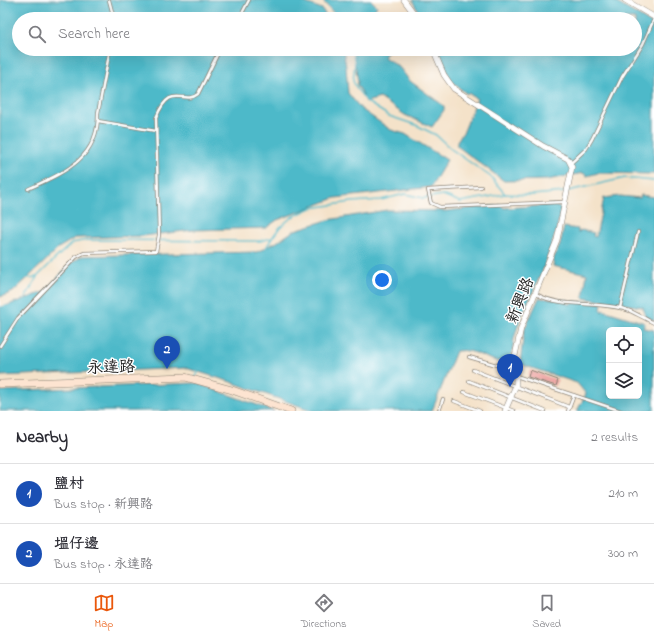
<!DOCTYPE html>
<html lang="en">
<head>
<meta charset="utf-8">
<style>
  :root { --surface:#fff; --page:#f2f2f3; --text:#2b2b33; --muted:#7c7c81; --line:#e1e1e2; --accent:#ea580c }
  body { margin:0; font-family:"Indie Flower","LXGW WenKai TC",sans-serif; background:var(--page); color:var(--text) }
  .controls { position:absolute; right:12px; bottom:12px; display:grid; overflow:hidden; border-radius:6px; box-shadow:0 4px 16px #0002 }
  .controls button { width:36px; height:36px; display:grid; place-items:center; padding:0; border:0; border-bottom:1px solid var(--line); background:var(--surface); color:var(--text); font:20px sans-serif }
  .you { position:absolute; left:382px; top:280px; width:14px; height:14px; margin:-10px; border:3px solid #fff; border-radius:50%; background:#1a73e8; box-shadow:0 0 0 6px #1a73e833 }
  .badge { display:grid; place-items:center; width:26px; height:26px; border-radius:50%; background:var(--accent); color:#fff; font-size:13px; font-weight:700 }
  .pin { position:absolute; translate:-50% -33px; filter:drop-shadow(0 1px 2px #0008) }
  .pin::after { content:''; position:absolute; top:21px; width:14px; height:12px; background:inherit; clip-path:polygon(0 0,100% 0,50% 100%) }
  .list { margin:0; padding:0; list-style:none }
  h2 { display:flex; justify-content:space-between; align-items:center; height:52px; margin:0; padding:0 16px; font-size:17px }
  h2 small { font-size:13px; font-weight:400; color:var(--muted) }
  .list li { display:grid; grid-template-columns:26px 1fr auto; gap:12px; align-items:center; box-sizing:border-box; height:60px; padding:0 16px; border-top:1px solid var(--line) }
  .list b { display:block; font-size:15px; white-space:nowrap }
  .list p { margin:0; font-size:13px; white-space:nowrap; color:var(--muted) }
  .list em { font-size:13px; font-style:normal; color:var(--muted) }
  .icon { flex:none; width:22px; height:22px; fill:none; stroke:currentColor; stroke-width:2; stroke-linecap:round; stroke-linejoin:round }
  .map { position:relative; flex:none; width:654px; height:411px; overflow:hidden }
  .search { position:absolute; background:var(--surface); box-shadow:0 4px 16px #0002; left:12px; right:12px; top:12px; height:44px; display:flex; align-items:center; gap:10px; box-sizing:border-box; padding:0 14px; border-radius:22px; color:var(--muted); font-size:15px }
  .sheet { height:172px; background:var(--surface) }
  nav { display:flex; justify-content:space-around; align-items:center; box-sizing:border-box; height:56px; border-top:1px solid var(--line); background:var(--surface); font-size:11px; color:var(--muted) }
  nav a { display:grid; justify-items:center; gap:2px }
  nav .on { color:var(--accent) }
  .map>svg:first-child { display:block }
  .water { fill:#4db9c9; stroke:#346a72; fill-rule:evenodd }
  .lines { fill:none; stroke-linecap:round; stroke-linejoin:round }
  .stream { stroke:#4db9c9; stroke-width:1.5 }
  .building { fill:#eb9c99 }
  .lane-casing { stroke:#887f72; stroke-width:4 }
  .street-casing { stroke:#887f72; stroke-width:6 }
  .secondary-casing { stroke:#887f72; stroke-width:8 }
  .lane { stroke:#fff; stroke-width:2.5 }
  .street { stroke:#fff; stroke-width:5 }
  .secondary { stroke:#fde4d1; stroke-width:7 }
  .labels { text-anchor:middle; stroke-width:3; stroke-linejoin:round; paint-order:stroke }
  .street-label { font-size:16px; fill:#1c1c1c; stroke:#fff }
</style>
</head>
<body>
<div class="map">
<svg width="654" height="411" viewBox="0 0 654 411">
  <rect width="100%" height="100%" fill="#fff"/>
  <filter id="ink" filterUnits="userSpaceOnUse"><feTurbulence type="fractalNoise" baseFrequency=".025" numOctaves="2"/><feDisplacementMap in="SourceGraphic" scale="8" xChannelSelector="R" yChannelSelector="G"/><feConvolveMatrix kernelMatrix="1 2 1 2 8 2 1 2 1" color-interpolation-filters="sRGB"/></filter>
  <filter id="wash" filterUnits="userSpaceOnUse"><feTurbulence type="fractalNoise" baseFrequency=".012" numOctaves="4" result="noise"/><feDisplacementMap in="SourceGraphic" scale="16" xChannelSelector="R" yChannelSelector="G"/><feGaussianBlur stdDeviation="0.9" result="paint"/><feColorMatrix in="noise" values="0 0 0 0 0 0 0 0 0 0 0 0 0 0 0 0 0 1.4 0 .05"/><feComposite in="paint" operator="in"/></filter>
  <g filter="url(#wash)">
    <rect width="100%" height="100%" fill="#f4e2c9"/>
    <g class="water">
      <polygon points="0,0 298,0 322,9 328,19 19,19 19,49 343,49 346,67 348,93 361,109 391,130 405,134 447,160 431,187 335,198 277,220 266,228 193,230 143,236 75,238 60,247 13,292 0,297"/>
      <polygon points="322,0 371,0 377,6 368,19 339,19"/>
      <polygon points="412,0 612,0 654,25 654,174 598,173 587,176 583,173 547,180 504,181 457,146 457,141 464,131 477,99 468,93 467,94 452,82 436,49 635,49 635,19 422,19"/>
      <polygon points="353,49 389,49 384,57 399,67 410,81 444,106 444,110 432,127 405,115 380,98 366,102 361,91 357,85 358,82"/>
      <polygon points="641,195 654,197 654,320 646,318 643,307 583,298 587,274 553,266 554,262 552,262 560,245 564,227 578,229 578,233 581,230 594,233 593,236 596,237 604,198 620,196 640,198"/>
      <path d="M501,205L504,208L554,205L561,208L556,232L542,272L520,319L514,339L511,362C489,365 477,347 456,351L432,411H314L228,381L186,368L0,376V308L44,292L71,263L82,256L257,252L277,242L295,230L328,220L387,210L446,211Z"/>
      <path d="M539,298L569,300L567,304H571L572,301L602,303L601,309L602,312L603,310L645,323L643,328L654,330V411H577L586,394L577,383L520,364L524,330ZM609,330H639V396H609Z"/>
      <polygon points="196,383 274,411 0,411 0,391"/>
    </g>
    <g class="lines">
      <g class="stream">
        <polyline points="336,14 339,19"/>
        <polyline points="352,49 355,63 353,81 357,89 367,102 389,116 416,125 436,135 451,149 491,177 505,194"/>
        <polyline points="568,191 625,178 654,181"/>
        <polyline points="266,248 272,238"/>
        <polyline points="27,278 37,277"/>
        <polyline points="24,300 37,277 57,257 72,243 87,240 260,241 272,238 280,227 292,217 311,208 352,202 381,200 405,194 423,198 443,195 460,202 505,194 532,195 565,192"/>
        <polyline points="0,307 8,306"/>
        <polyline points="195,378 199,371"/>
      </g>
    </g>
    <g id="blocks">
      <polygon class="building" points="530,370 558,380 556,386 528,377"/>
    </g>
  </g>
  <g filter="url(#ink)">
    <use href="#blocks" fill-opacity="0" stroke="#887f72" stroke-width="1"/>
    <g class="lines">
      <g class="lane-casing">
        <g id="lane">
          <polyline points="109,0 114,19"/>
          <polyline points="239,19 249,0"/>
          <polyline points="98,121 156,131"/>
          <polyline points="571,163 586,149 592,139 622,77 643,44 654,19"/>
          <polyline points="481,187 428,190 431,203 440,207 564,202"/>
          <path d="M28,189C63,173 99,159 98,113L110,49"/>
          <path d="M536,294C559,307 589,302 615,307C631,309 639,316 654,323"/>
          <polyline points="620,308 638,232"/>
          <path d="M0,346L18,318L76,257L84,253L156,251L159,235L156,118C171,81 183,106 198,94L220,49"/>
          <polyline points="469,357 500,366 515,369"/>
          <polyline points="473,370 569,407"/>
          <polyline points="516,376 621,411"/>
          <polyline points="469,381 545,411"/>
          <polyline points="464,392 514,411"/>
          <polyline points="454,401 480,411"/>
          <polyline points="439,411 443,399"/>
          <polyline points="568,411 574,395"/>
        </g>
      </g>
      <g class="street-casing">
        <g id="street">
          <polyline points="404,0 418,19"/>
          <polyline points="625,0 654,17"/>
          <polyline points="433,49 444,75 454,89 543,146 568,159 572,167 557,240 521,328 515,356 516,385 505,411"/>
        </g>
      </g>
      <g class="secondary-casing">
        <polyline id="secondary" points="0,384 185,377 232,390 291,411"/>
      </g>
      <use href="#lane" class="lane"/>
      <use href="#street" class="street"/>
      <use href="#secondary" class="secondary"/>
    </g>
  </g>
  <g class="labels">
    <g class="street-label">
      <text transform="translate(519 300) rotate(-68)" y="6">新興路</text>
      <text transform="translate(111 366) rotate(-2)" y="6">永達路</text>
    </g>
  </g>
</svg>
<div class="controls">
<button><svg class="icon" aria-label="locate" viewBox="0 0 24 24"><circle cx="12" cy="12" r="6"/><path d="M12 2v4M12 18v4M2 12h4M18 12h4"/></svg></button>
<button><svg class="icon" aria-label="layers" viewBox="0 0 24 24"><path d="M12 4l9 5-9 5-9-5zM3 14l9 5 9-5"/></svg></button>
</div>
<div class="you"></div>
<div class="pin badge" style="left:510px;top:387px;background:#1a4fb4">1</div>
<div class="pin badge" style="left:167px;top:369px;background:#1a4fb4">2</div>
<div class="search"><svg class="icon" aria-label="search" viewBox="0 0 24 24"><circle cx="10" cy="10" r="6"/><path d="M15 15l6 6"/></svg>Search here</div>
</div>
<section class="sheet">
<h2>Nearby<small>2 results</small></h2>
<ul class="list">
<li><span class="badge" style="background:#1a4fb4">1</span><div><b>鹽村</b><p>Bus stop · 新興路</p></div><em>210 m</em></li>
<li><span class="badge" style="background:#1a4fb4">2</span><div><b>塭仔邊</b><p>Bus stop · 永達路</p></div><em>300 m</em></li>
</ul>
</section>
<nav>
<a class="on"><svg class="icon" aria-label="map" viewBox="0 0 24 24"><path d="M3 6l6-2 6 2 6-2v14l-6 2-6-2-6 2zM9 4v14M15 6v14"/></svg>Map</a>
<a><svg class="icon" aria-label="directions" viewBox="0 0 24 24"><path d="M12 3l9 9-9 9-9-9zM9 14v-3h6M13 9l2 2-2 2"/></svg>Directions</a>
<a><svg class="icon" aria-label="saved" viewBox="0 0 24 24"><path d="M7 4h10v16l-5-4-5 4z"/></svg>Saved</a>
</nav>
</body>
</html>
